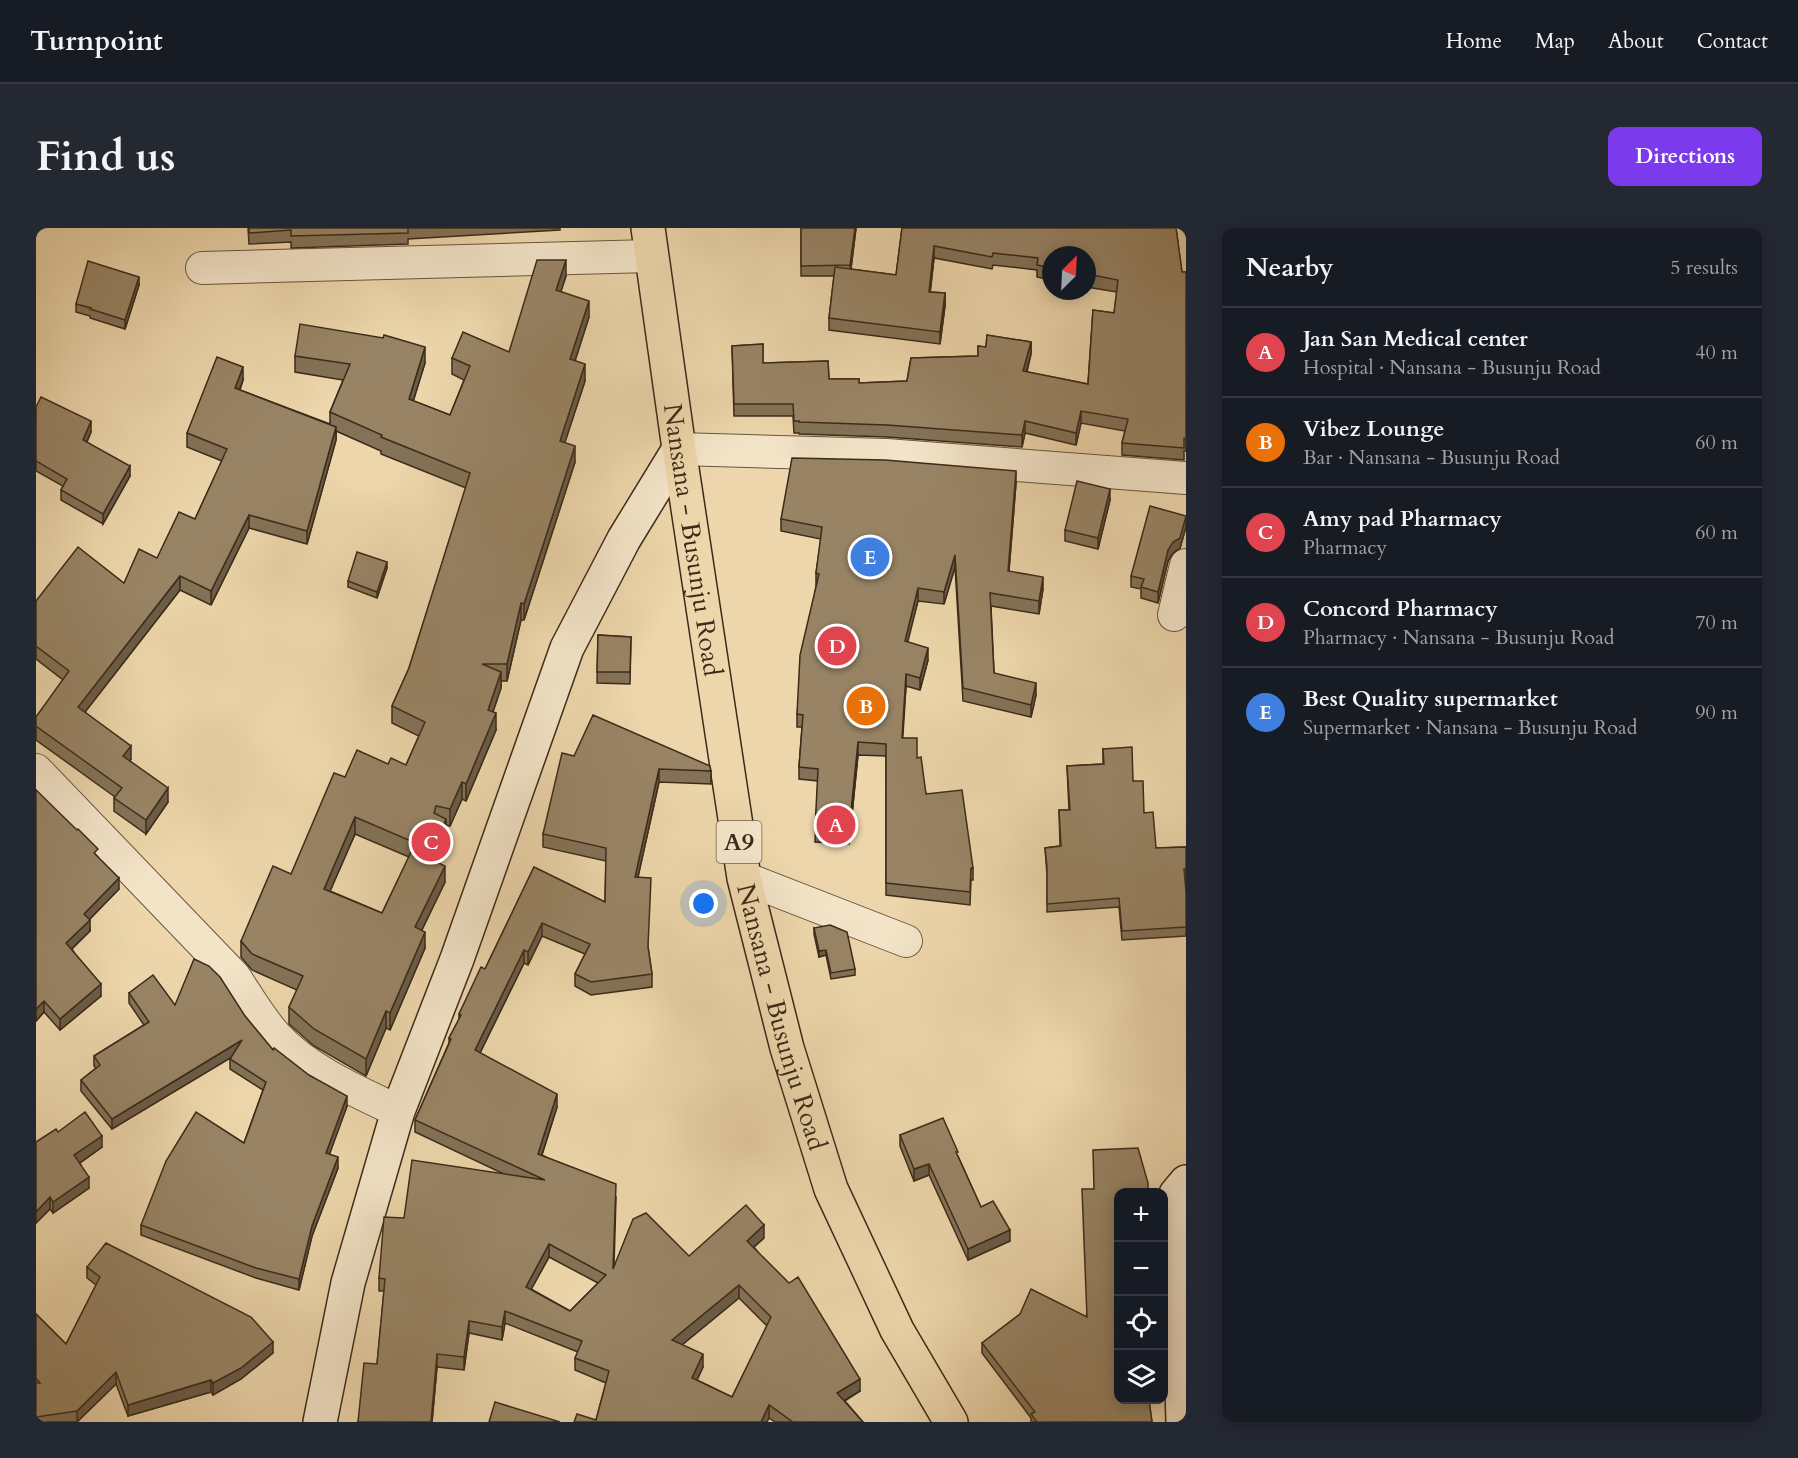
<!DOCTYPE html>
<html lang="en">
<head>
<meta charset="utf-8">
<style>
  :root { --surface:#171b24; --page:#242831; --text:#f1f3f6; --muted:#9ea1a6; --line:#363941; --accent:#7c3aed }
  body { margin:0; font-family:Cardo,serif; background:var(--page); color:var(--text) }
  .controls { position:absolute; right:18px; bottom:18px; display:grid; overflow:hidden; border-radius:12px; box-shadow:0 3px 15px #0003 }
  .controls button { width:54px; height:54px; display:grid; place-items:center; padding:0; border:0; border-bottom:2px solid var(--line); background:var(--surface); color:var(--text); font:30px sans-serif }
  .compass { position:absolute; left:1006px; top:18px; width:54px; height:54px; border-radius:50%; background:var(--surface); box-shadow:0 3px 15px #0003; rotate:24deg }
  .you { position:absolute; left:668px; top:676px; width:21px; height:21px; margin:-15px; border:4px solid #fff; border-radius:50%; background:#1a73e8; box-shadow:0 0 0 9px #1a73e833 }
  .badge { display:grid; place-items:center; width:39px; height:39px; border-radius:50%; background:var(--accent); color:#fff; font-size:20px; font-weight:700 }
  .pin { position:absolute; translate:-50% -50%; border:3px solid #fff; box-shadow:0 2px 6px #0006 }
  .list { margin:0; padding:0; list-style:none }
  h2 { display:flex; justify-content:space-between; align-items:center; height:78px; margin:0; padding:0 24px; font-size:26px }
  h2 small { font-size:20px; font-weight:400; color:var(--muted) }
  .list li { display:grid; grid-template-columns:39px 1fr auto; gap:18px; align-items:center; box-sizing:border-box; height:90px; padding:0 24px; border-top:2px solid var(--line) }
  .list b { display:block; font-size:22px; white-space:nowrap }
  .list p { margin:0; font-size:20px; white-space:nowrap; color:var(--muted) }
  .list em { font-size:20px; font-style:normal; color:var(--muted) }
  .icon { flex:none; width:33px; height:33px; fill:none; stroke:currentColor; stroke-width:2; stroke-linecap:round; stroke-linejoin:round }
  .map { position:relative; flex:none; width:1150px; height:1194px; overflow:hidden; border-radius:12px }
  header { display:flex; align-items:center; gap:36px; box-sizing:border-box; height:84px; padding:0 30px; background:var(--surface); border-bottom:2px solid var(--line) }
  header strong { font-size:28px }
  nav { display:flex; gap:33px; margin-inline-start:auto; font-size:21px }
  .intro { display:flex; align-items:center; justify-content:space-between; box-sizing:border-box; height:144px; padding:0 36px }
  h1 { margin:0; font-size:42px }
  .button { padding:15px 27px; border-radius:12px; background:var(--accent); color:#fff; font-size:21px; font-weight:700 }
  main { display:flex; gap:36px; padding:0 36px }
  aside { flex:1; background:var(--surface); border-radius:12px; box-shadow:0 3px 15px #0003 }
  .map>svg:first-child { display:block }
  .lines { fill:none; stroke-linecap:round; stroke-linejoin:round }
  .street-casing { stroke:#68563e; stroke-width:34 }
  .secondary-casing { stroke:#3c2b1a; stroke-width:36 }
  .primary-casing { stroke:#3c2b1a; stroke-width:36 }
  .street { stroke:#f3e4c8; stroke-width:32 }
  .secondary { stroke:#f3e4c8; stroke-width:33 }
  .primary { stroke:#edd6ab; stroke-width:33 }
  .wall { fill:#837257; stroke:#3c2b1a; stroke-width:1.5; fill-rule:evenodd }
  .shaded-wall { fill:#6a5c47; stroke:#3c2b1a; stroke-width:1.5 }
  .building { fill:#988465; stroke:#3c2b1a; stroke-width:1.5; fill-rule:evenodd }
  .labels { text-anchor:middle; stroke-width:6; stroke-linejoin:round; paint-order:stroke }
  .shield { fill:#f3e4c8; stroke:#73624e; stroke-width:1.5 }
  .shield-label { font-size:24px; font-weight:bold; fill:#3c2b1a }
  .street-label { font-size:26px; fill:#3c2b1a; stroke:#f3e4c8 }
</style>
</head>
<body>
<header>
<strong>Turnpoint</strong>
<nav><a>Home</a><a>Map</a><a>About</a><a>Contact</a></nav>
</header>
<div class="intro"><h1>Find us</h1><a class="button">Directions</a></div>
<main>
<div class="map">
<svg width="1150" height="1194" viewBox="0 0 1150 1194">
  <rect width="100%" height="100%" fill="#edd6ab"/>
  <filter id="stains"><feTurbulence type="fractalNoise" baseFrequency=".00333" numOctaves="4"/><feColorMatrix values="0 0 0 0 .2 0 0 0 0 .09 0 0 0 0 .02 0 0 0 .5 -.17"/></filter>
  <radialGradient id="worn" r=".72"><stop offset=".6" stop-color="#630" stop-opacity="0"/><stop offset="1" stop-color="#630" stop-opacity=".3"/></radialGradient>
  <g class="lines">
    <g class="street-casing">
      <g id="street">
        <polyline points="166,40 615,28"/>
        <polyline points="643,221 850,227 1150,250"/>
        <polyline points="1138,387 1150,337"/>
        <path d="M0,542L198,748C212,769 224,791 241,809C273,843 320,863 362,883"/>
        <polyline points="708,650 870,713"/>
      </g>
    </g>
    <g class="secondary-casing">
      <g id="secondary">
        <polyline points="284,1194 312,1055 362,883 421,731 531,420 588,311 643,221"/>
        <polyline points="1147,1194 1140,966 1150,954"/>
      </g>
    </g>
    <g class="primary-casing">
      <g id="primary">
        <path id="s1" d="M612,0L643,221L708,650L751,820L795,961L861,1102L915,1194"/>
      </g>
    </g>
    <use href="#street" class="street"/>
    <use href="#secondary" class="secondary"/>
    <use href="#primary" class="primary"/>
  </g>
  <g class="wall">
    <polygon points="212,0 524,0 524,2 372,11 372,16 255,20 255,14 213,16"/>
    <polygon points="765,0 820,0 815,41 860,47 866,0 1140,0 1146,44 1150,44 1150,223 1148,223 1148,232 1086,227 1086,215 1089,203 1045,195 1040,217 989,205 986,219 851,209 763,206 763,205 758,205 757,188 698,188 696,118 727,116 727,135 792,133 793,151 823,151 823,155 871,153 875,130 942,128 942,118 950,119 951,107 995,114 995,126 991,144 1052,156 1057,82 1078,85 1081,64 1051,59 1051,27 1015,27 1015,52 1001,49 1001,42 957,37 956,41 898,30 894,64 909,65 909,78 904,116 793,102 793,90 798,48 765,48"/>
    <path d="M530,48L525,63L553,89L539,133L549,153L529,214L539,234L488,392H485L471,453H465V460L457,484L460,502L430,573L426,571L414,598L410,597V608L399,633L409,654L386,702L389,720L354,802L350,800L330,848L278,818L253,796V779L261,762L216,742L205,729V713L255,646L309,549L352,536L370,537L383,508L356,495V478L373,440L430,260L345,226V223L300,203V212L271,316L213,300L175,377L144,362L49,484L95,531L94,533L132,574L110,606L78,583V570L79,569L0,512V489L27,452L0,431V373L88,355L121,330L159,291L186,233L151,219V205L207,152L204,162L294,196V184L307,152L259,144V128L389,135L377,173L414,187L428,152L416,146V130L473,124ZM319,606L373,629L346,685L294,663Z"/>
    <polygon points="103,57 89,101 54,90 54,88 40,84 40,76"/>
    <polygon points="0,179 55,204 51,214 94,248 67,296 25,272 25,262 27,258 0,243"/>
    <polygon points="980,255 973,343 1007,361 1003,386 955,378 958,445 1000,467 995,489 927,473 919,339 908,376 882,373 871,413 892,432 884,462 870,458 866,510 881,530 890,566 937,640 937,652 935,652 934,677 850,667 850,528 822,527 813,616 779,614 782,553 763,551 763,539 766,499 761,499 761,486 780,358 780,345 785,311 745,303 745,291"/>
    <polygon points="1074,272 1062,321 1029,313 1029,302"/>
    <polygon points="1150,288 1150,299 1144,320 1137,325 1132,333 1122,375 1105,370 1105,361 1095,359 1095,348"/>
    <polygon points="351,340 341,370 312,359 312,353"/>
    <polygon points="562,407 595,409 594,456 561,455"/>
    <polygon points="1067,521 1097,553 1120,620 1150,619 1150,650 1149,650 1150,664 1150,708 1086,712 1083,679 1011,684 1011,647 1009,620 1024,618 1023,582 1033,582 1031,538 1067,536"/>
    <path d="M538,528L675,543V556L623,554L602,649L616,746V759L555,767L539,758V746L549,726L506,708L492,737L488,735L444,825L521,879L506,927L580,969L578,1039L653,1028L728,1010L718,1019L824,1163L809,1173L827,1194H739L733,1190L560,1192L570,1155L539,1142V1130L542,1124L469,1095L466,1112L433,1105L428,1142L401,1139L396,1194H322L341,1136L348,1063H343V1050L368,990L468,946L379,904V892L413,815V810L423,792V786L449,741L498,639L569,674L570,633L507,619V606ZM513,1029L562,1055L534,1083L495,1061ZM703,1070L731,1098L696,1169L661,1152L667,1139L646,1117Z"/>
    <polygon points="0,562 62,629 83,661 53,692 54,703 36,721 65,768 24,802 8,784 0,793"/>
    <polygon points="778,700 819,741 819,747 795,751 790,727 783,729 778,706"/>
    <polygon points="93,765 139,777 209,788 237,822 311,878 293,926 302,940 276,1008 263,1062 220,1050 105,1007 105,997 208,915 227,862 194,841 194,831 195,829 76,901 45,863 45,852 60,840 58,838 58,828 108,797 93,775"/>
    <polygon points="22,904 66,919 44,935 53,960 17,985 14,981 0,995"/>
    <polygon points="864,907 922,928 945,979 974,1013 932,1032 893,947 878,953 864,918"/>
    <polygon points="1083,964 1116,1194 995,1194 995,1190 946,1125 946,1115 1050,1089"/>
    <polygon points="51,1039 237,1125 205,1151 177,1167 175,1164 92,1188 80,1156 41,1194 0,1194 0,1086 30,1116 60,1057 51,1050"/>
  </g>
  <g class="shaded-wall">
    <polygon points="819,0 820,0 814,48 814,37"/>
    <polygon points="898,18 898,30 893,76 893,64"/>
    <polygon points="530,32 530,48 520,78 520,62"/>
    <polygon points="103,49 103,57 89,101 89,92"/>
    <polygon points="909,65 909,78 904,116 904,104"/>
    <polygon points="553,73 553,89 534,148 534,131"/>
    <polygon points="995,114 995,126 987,155 987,143"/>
    <polygon points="389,119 389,135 373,187 373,171"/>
    <polygon points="549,136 549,153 524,229 524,213"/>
    <polygon points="207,139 207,152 199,173 199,160"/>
    <polygon points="1045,183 1045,195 1040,217 1040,205"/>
    <polygon points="55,193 55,204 47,222 47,212"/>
    <polygon points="989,193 989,205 986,219 986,207"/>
    <polygon points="300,199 300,212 271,316 271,303"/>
    <polygon points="539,218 539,234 488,392 488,376"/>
    <polygon points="94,238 94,248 67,296 67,286"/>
    <polygon points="980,243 980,255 972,355 972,343"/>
    <polygon points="1074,261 1074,272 1062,321 1062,310"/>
    <polygon points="213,287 213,300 175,377 175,363"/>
    <polygon points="1150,289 1150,299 1144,320 1137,325 1132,333 1122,375 1122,364 1132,322"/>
    <polygon points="919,327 919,339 908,376 908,364"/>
    <polygon points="351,334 351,340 341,370 341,364"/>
    <polygon points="144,348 144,362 42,493 42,479"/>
    <polygon points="1007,349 1007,361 1003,386 1003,373"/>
    <polygon points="882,360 882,373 869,425 869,413"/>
    <polygon points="485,375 485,392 471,453 471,436"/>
    <polygon points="892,420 892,432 884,462 884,450"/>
    <polygon points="465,444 465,460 452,498 452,482"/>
    <polygon points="870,446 870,458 866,523 866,510"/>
    <polygon points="1000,455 1000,467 995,489 995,477"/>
    <polygon points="460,485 460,502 430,573 430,556"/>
    <polygon points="822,514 822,527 813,616 813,603"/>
    <polygon points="95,518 95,531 87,542 87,528"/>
    <polygon points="623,541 623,554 599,662 599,649"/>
    <polygon points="426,554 426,571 414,598 414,581"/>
    <polygon points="132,560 132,574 110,606 110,592"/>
    <polygon points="319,589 319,606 288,677 288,661"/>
    <polygon points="410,591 410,608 396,639 396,622"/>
    <polygon points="409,638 409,654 379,716 379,699"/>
    <polygon points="83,650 83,661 48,697 48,686"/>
    <polygon points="54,692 54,703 30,726 30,715"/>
    <polygon points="506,695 506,708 492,737 492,724"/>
    <polygon points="389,704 389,720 354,802 354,785"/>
    <polygon points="488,722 488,735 439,835 439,822"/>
    <polygon points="790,722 790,727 783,729 783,723"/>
    <polygon points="65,756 65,768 24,802 24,791"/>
    <polygon points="8,773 8,784 0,793 0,781"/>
    <polygon points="350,783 350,800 330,848 330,831"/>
    <polygon points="206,812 206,823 76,901 76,891"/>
    <polygon points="521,866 521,879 502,939 502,926"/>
    <polygon points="311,868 311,878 290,936 290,925"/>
    <polygon points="66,908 66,919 38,939 38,927"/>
    <polygon points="302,929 302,940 276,1008 263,1062 263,1051 276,998"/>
    <polygon points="893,936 893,947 878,953 878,941"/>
    <polygon points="53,949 53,960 17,985 17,974"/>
    <polygon points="14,969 14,981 0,995 0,984"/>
    <polygon points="728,997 728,1010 711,1025 711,1013"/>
    <polygon points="974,1002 974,1013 932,1032 932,1021"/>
    <polygon points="513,1016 513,1029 490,1071 490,1059"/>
    <polygon points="703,1057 703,1070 636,1125 636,1112"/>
    <polygon points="469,1083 469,1095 466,1112 466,1099"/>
    <polygon points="433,1093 433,1105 428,1142 428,1129"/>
    <polygon points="237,1114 237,1125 205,1151 177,1167 177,1155"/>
    <polygon points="401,1126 401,1139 396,1194 395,1194"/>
    <polygon points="667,1126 667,1139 656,1163 656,1150"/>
    <polygon points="80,1144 80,1156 41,1194 41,1183"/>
    <polygon points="824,1151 824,1163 801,1177 801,1165"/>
    <polygon points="175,1152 175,1164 92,1188 92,1177"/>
    <polygon points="733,1177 733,1190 731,1194 725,1194"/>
  </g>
  <g class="building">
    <polygon points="213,0 372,0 372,5 255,8 255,2 213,5"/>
    <polygon points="765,0 819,0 814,37 765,38"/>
    <polygon points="866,0 1140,0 1146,44 1150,44 1150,211 1148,210 1148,220 1086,215 1092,191 1045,183 1040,205 989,193 986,207 851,197 763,194 763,193 758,193 757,176 698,176 696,118 727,116 727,135 792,133 793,151 823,151 823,155 871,153 875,130 942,128 942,118 950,119 951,107 995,114 987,143 1052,156 1057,82 1078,85 1082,52 1051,46 1051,27 1015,27 1015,40 1001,37 1002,30 957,25 956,29 898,18 893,64 909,65 904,104 793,90 799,39 860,47"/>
    <polygon points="501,32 530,32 520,62 553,73 534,131 549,136 524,213 539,218 488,376 485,375 471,436 446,436 465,444 452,482 460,485 430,556 426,554 414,581 400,578 398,585 410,591 396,622 319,589 288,661 346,685 376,622 409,638 379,699 389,704 354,785 350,783 330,831 278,801 253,779 267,748 216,726 205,713 237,638 255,646 298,545 309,549 321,522 352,536 355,530 370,537 389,494 356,478 373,440 434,245 345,209 346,207 294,184 314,136 259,128 264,96 347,110 348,107 389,119 373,171 414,187 434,138 416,130 427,104 473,124"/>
    <polygon points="52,33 103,49 89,92 54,81 55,80 40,76"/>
    <polygon points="181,129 207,139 199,160 300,199 271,303 213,287 175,363 144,348 42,479 95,518 87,528 132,560 110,592 78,570 86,560 0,498 0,489 33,443 0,418 0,373 42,319 88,355 103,321 121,330 143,284 159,291 191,221 151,205"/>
    <polygon points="5,169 55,193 47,212 94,238 67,286 25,262 31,251 0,233 0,179"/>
    <polygon points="756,230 849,232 980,243 972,343 1007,349 1003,373 954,365 958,445 1000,455 995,477 927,460 919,327 908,364 882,360 869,413 892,420 884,450 870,446 866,510 881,510 881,530 885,529 890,566 926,562 937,640 935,640 934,664 850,655 850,516 822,514 813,603 779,601 782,541 763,539 767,487 761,486 764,427 783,346 780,345 786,299 745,291"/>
    <polygon points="1041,253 1074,261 1062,310 1029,302"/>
    <polygon points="1114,278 1150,288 1144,310 1137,314 1132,322 1122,364 1105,359 1108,351 1095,348"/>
    <polygon points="321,324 351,334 341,364 312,353"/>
    <polygon points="562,407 595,409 594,444 561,444"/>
    <path d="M557,487L674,538L675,543L623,541L599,649L615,650L612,719L616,746L555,754L539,746L554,716L506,695L492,724L488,722L439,822L521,866L502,926L580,956L577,1041L597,991L610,985L653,1028L710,977L728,997L711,1013L753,1055L762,1049L824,1151L801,1165L827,1194H757L733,1177L725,1194H538L541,1186L560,1192L573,1143L539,1130L546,1113L469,1083L466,1099L433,1093L428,1129L401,1126L395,1194H322L328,1135L341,1136L349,1051L343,1050L348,989L368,990L376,932L509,952L379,892L415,811L413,810L425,787L423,786L445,739L449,741L498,639L569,674L570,620L507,606L526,525L538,528ZM513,1016L570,1047L534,1083L490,1059ZM703,1057L735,1089L696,1169L656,1150L667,1126L636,1112Z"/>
    <polygon points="1096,519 1097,553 1107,553 1108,585 1117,584 1120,620 1150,619 1150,641 1148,641 1150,664 1150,699 1086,703 1083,670 1011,676 1011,639 1009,620 1025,618 1023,582 1034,582 1031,538 1068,536 1067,521"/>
    <polygon points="0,562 41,602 42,601 62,621 58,625 83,650 48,686 54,692 30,715 65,756 24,791 8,773 0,781"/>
    <polygon points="794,697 811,704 819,741 795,745 790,722 783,723 778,700"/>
    <polygon points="158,731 173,738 184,749 209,788 237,822 238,820 273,847 311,868 290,925 302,929 276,998 263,1051 220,1040 105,997 130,933 160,884 208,915 230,854 194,831 206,812 76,891 45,852 64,837 58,828 113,794 93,765 117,747 139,777"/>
    <polygon points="49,884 66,908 38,927 53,949 17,974 14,969 0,984 0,914 20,901 22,904"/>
    <polygon points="907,890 922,924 920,924 945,979 957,973 974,1002 932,1021 893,936 878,941 864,907"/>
    <polygon points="1102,920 1112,955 1112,964 1083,964 1083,1172 1113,1172 1116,1194 1001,1194 995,1186 999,1184 946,1115 984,1086 995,1061 1051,1089 1046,961 1058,961 1057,922"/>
    <polygon points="70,1015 215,1089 237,1114 205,1140 177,1155 175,1152 92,1177 80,1144 41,1183 0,1189 0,1155 4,1155 0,1150 0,1086 30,1116 64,1049 51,1039"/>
    <polygon points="459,1174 524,1194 453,1194"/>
  </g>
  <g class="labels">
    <rect class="shield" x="680.5" y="593" width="45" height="42" rx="4.5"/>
    <g class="shield-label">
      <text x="703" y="622">A9</text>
    </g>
    <g class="street-label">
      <text dy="9" stroke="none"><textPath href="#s1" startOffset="315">Nansana - Busunju Road</textPath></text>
      <text dy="9" stroke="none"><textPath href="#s1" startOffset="801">Nansana - Busunju Road</textPath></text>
    </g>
  </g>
  <rect width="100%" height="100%" filter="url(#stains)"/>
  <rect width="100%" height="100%" fill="url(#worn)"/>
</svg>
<div class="controls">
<button>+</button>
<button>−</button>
<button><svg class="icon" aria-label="locate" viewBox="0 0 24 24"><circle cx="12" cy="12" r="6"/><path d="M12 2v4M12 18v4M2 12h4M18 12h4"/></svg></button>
<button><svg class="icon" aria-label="layers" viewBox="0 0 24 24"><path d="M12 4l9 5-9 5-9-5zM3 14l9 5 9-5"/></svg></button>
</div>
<svg class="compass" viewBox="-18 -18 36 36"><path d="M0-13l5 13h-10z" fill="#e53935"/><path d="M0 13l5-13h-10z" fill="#9ea1a6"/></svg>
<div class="you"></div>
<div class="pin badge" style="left:800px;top:597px;background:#e0444e">A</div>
<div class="pin badge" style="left:830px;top:478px;background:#e8710a">B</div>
<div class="pin badge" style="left:395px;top:614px;background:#e0444e">C</div>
<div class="pin badge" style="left:801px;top:418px;background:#e0444e">D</div>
<div class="pin badge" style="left:834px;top:329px;background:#3f7fe0">E</div>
</div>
<aside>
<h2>Nearby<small>5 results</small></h2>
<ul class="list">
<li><span class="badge" style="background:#e0444e">A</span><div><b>Jan San Medical center</b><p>Hospital · Nansana - Busunju Road</p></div><em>40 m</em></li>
<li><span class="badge" style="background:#e8710a">B</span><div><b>Vibez Lounge</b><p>Bar · Nansana - Busunju Road</p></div><em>60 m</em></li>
<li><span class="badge" style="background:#e0444e">C</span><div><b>Amy pad Pharmacy</b><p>Pharmacy</p></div><em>60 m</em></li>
<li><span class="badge" style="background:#e0444e">D</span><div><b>Concord Pharmacy</b><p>Pharmacy · Nansana - Busunju Road</p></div><em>70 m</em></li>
<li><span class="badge" style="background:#3f7fe0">E</span><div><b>Best Quality supermarket</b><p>Supermarket · Nansana - Busunju Road</p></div><em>90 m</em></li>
</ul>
</aside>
</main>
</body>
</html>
